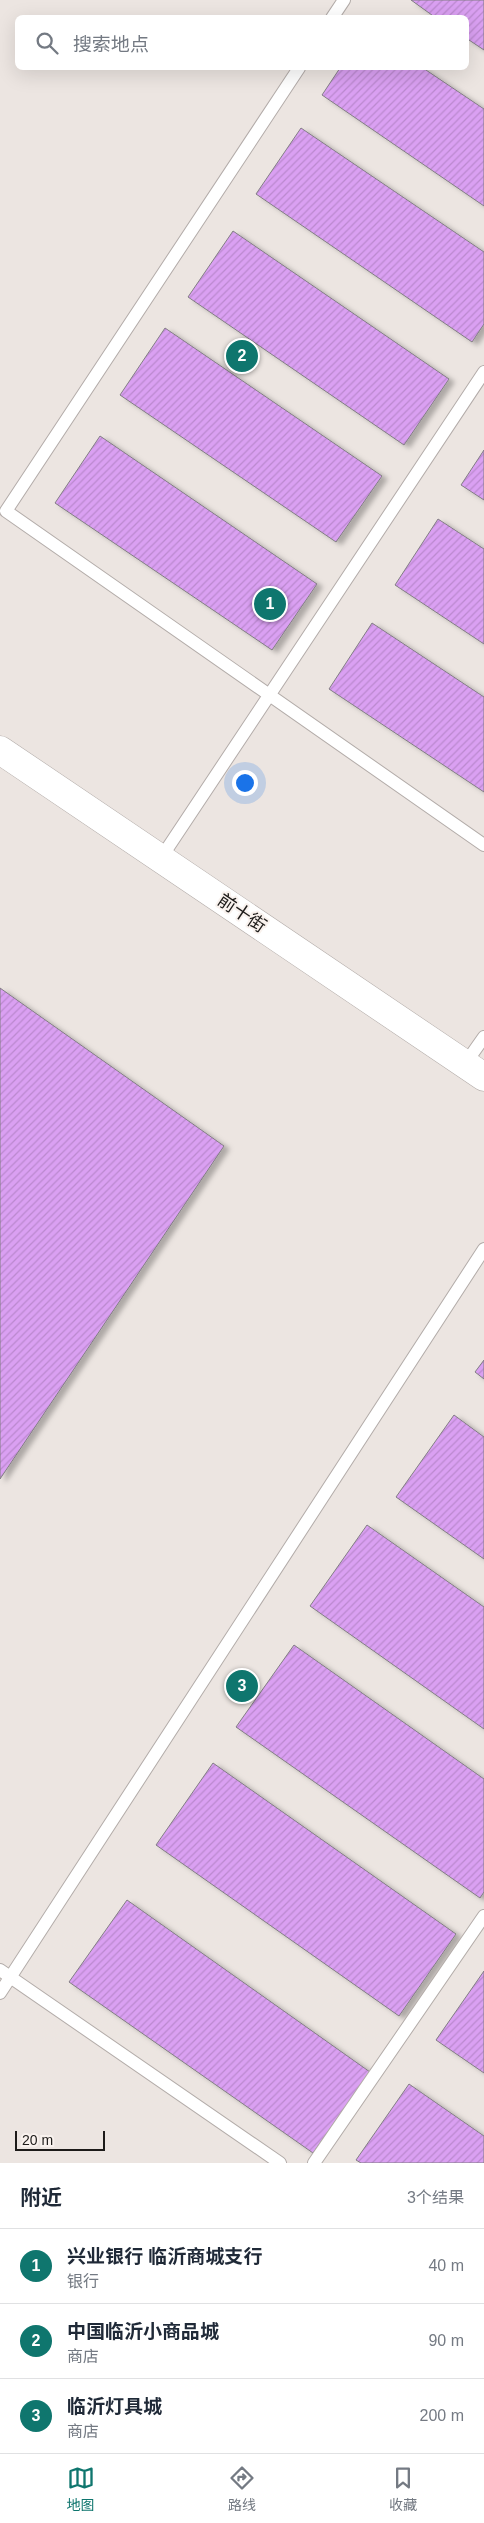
<!DOCTYPE html>
<html lang="zh">
<head>
<meta charset="utf-8">
<style>
  :root { --surface:#fff; --page:#f6f6f7; --text:#1f2937; --muted:#747a83; --line:#e0e1e3; --accent:#0f766e }
  body { margin:0; font-family:Helvetica,"Noto Sans SC",sans-serif; background:var(--page); color:var(--text) }
  .scale { position:absolute; left:15px; bottom:12px; width:90px; box-sizing:border-box; padding-left:5px; border:2px solid #1d1b19; border-top:0; font-size:14px; line-height:18px; white-space:nowrap; color:#1d1b19; -webkit-text-stroke:4px #f9f2ee; paint-order:stroke }
  .you { position:absolute; left:244px; top:782px; width:18px; height:18px; margin:-12px; border:4px solid #fff; border-radius:50%; background:#1a73e8; box-shadow:0 0 0 8px #1a73e833 }
  .badge { display:grid; place-items:center; width:32px; height:32px; border-radius:50%; background:var(--accent); color:#fff; font-size:16px; font-weight:700 }
  .pin { position:absolute; translate:-50% -50%; border:2px solid #fff; box-shadow:0 1px 5px #0006 }
  .list { margin:0; padding:0; list-style:none }
  h2 { display:flex; justify-content:space-between; align-items:center; height:65px; margin:0; padding:0 20px; font-size:21px }
  h2 small { font-size:16px; font-weight:400; color:var(--muted) }
  .list li { display:grid; grid-template-columns:32px 1fr auto; gap:15px; align-items:center; box-sizing:border-box; height:75px; padding:0 20px; border-top:1px solid var(--line) }
  .list b { display:block; font-size:19px; white-space:nowrap }
  .list p { margin:0; font-size:16px; white-space:nowrap; color:var(--muted) }
  .list em { font-size:16px; font-style:normal; color:var(--muted) }
  .icon { flex:none; width:28px; height:28px; fill:none; stroke:currentColor; stroke-width:2; stroke-linecap:round; stroke-linejoin:round }
  .map { position:relative; flex:none; width:484px; height:2163px; overflow:hidden }
  .search { position:absolute; background:var(--surface); box-shadow:0 5px 20px #0002; left:15px; right:15px; top:15px; height:55px; display:flex; align-items:center; gap:12px; box-sizing:border-box; padding:0 18px; border-radius:8px; color:var(--muted); font-size:19px }
  .sheet { height:290px; background:var(--surface) }
  nav { display:flex; justify-content:space-around; align-items:center; box-sizing:border-box; height:70px; border-top:1px solid var(--line); background:var(--surface); font-size:14px; color:var(--muted) }
  nav a { display:grid; justify-items:center; gap:2px }
  nav .on { color:var(--accent) }
  .map>svg:first-child { display:block }
  .building { fill:url(#building-hatch); stroke:#827e84; filter:url(#shadow) }
  .lines { fill:none; stroke-linecap:round; stroke-linejoin:round }
  .service-casing { stroke:#b3aca9; stroke-width:14 }
  .secondary-casing { stroke:#b3aca9; stroke-width:29 }
  .service { stroke:#fff; stroke-width:12 }
  .secondary { stroke:#fff; stroke-width:28 }
  .labels { text-anchor:middle; stroke-width:4; stroke-linejoin:round; paint-order:stroke }
  .street-label { font-size:18px; fill:#1d1b19; stroke:#f9f2ee }
</style>
</head>
<body>
<div class="map">
<svg width="484" height="2163" viewBox="0 0 484 2163">
  <defs>
    <pattern id="building-hatch" width="6" height="6" patternUnits="userSpaceOnUse" patternTransform="scale(1.25)"><rect width="6" height="6" fill="#daa0f2"/><path d="M-1 1l2-2M0 6l6-6M5 7l2-2" fill="none" stroke="#bb89cf"/></pattern>
    <filter id="shadow"><feDropShadow dx="5.5" dy="3" stdDeviation="2.5" flood-color="#0004"/></filter>
  </defs>
  <rect width="100%" height="100%" fill="#ece5e1"/>
  <g class="building">
    <polygon points="411,0 484,0 484,50 466,38 466,18 436,18"/>
    <polygon points="340,68 423,68 484,109 484,206 322,95"/>
    <polygon points="301,128 484,252 484,324 472,342 256,194"/>
    <polygon points="233,231 449,379 404,445 188,297"/>
    <polygon points="165,328 382,476 336,542 120,395"/>
    <polygon points="100,436 317,584 272,650 55,503"/>
    <polygon points="484,450 484,500 461,485"/>
    <polygon points="438,519 484,549 484,644 395,585"/>
    <polygon points="372,623 484,697 484,792 329,689"/>
    <polygon points="0,988 224,1146 0,1479"/>
    <polygon points="484,1360 484,1379 475,1372"/>
    <polygon points="454,1415 484,1437 484,1559 396,1497"/>
    <polygon points="367,1525 484,1607 484,1729 310,1606"/>
    <polygon points="294,1645 484,1779 484,1892 480,1898 236,1727"/>
    <polygon points="213,1763 456,1934 399,2016 156,1845"/>
    <polygon points="127,1900 370,2072 313,2153 69,1982"/>
    <polygon points="484,1971 484,2073 436,2040"/>
    <polygon points="409,2084 484,2136 484,2163 361,2163 356,2160"/>
  </g>
  <g class="lines">
    <g class="service-casing">
      <g id="service">
        <polyline points="332,18 344,0"/>
        <polyline points="299,68 6,511 484,845"/>
        <polyline points="161,858 484,372"/>
        <polyline points="465,1064 484,1037"/>
        <polyline points="0,1970 280,2163"/>
        <polyline points="0,1993 484,1249"/>
        <polyline points="314,2163 484,1916"/>
      </g>
    </g>
    <g class="secondary-casing">
      <polyline id="secondary" points="0,750 484,1077"/>
    </g>
    <use href="#service" class="service"/>
    <use href="#secondary" class="secondary"/>
  </g>
  <g class="labels">
    <g class="street-label">
      <text transform="translate(242 913) rotate(34)" y="6">前十街</text>
    </g>
  </g>
</svg>
<div class="scale">20 m</div>
<div class="you"></div>
<div class="pin badge" style="left:270px;top:604px">1</div>
<div class="pin badge" style="left:242px;top:356px">2</div>
<div class="pin badge" style="left:242px;top:1686px">3</div>
<div class="search"><svg class="icon" aria-label="search" viewBox="0 0 24 24"><circle cx="10" cy="10" r="6"/><path d="M15 15l6 6"/></svg>搜索地点</div>
</div>
<section class="sheet">
<h2>附近<small>3个结果</small></h2>
<ul class="list">
<li><span class="badge">1</span><div><b>兴业银行 临沂商城支行</b><p>银行</p></div><em>40 m</em></li>
<li><span class="badge">2</span><div><b>中国临沂小商品城</b><p>商店</p></div><em>90 m</em></li>
<li><span class="badge">3</span><div><b>临沂灯具城</b><p>商店</p></div><em>200 m</em></li>
</ul>
</section>
<nav>
<a class="on"><svg class="icon" aria-label="map" viewBox="0 0 24 24"><path d="M3 6l6-2 6 2 6-2v14l-6 2-6-2-6 2zM9 4v14M15 6v14"/></svg>地图</a>
<a><svg class="icon" aria-label="directions" viewBox="0 0 24 24"><path d="M12 3l9 9-9 9-9-9zM9 14v-3h6M13 9l2 2-2 2"/></svg>路线</a>
<a><svg class="icon" aria-label="saved" viewBox="0 0 24 24"><path d="M7 4h10v16l-5-4-5 4z"/></svg>收藏</a>
</nav>
</body>
</html>
